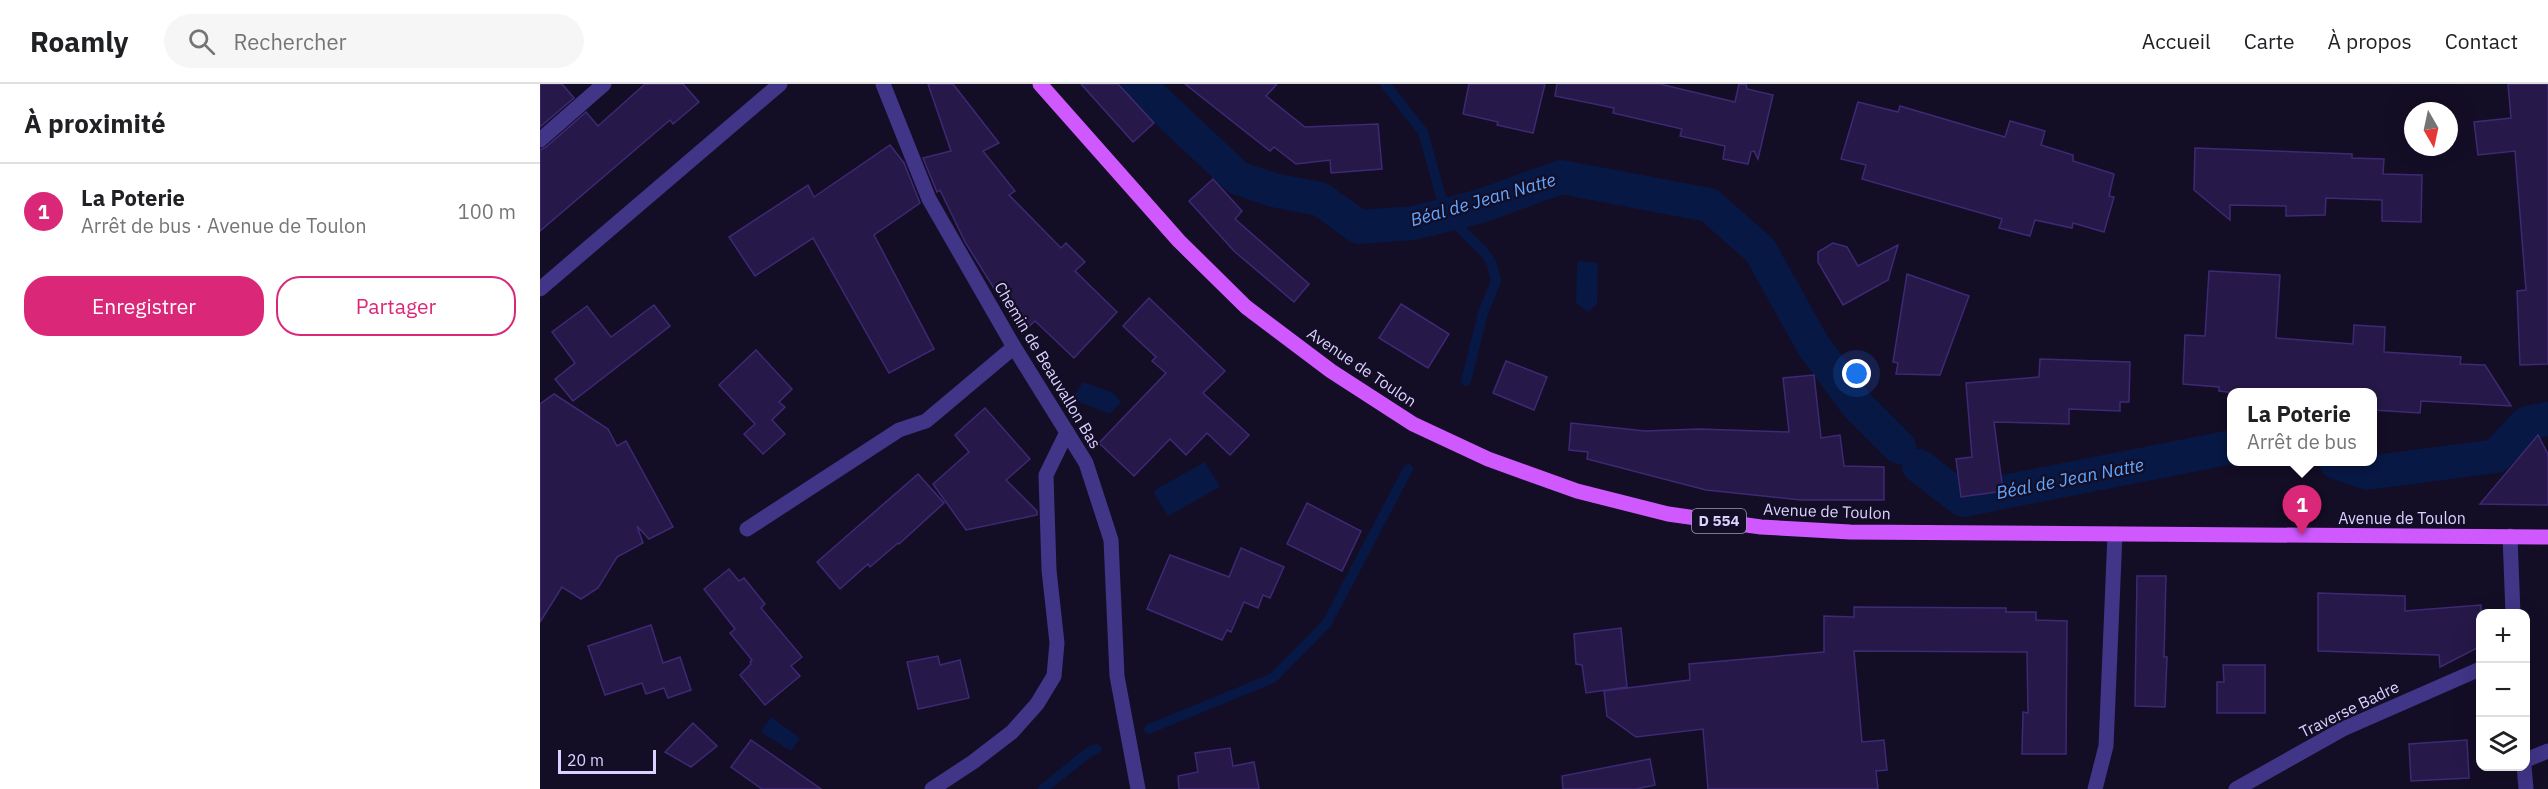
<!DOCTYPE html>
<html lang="fr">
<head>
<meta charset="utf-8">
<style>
  :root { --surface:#fff; --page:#f6f6f6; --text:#202124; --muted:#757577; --line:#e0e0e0; --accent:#db2777 }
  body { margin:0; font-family:"IBM Plex Sans",sans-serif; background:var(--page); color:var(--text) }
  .controls { position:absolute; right:18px; bottom:18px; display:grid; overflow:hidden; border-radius:12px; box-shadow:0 6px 24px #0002 }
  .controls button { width:54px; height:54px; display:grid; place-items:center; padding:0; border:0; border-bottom:2px solid var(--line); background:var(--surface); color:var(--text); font:30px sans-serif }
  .compass { position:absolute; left:1864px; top:18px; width:54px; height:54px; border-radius:50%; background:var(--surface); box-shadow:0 6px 24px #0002; rotate:171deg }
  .scale { position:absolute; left:18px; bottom:15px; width:98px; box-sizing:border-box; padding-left:6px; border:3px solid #dbd2ff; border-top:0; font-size:16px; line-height:21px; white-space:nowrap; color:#dbd2ff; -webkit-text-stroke:4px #140d26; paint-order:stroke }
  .you { position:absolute; left:1317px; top:290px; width:21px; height:21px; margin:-15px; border:4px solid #fff; border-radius:50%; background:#1a73e8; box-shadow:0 0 0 9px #1a73e833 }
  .badge { display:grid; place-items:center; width:39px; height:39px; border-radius:50%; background:var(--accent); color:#fff; font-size:20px; font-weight:700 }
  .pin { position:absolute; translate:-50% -50px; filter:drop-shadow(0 2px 3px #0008) }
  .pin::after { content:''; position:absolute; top:32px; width:21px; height:18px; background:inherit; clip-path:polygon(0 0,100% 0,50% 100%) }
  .popup { position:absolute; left:1687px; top:304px; width:150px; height:78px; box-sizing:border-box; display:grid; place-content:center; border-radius:12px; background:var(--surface); filter:drop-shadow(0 2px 4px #0005); font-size:20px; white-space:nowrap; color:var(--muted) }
  .popup b { font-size:22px; color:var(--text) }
  .popup::after { content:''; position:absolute; left:50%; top:100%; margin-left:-12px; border:12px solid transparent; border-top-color:var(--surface) }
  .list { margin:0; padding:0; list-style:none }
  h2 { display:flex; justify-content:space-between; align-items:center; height:78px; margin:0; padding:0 24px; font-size:26px }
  h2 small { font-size:20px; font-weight:400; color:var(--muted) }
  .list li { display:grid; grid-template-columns:39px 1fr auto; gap:18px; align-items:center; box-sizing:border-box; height:96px; padding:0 24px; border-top:2px solid var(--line) }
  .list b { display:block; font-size:22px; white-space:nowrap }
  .list p { margin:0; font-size:20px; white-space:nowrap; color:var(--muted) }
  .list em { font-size:20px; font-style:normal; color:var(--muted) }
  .actions { display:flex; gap:12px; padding:18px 24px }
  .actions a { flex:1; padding:14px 0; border:2px solid var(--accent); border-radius:24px; text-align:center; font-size:21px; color:var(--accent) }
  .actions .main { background:var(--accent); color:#fff }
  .icon { flex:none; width:33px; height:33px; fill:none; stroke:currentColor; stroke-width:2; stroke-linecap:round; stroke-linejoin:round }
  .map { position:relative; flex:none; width:2008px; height:705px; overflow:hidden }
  header { display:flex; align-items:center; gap:36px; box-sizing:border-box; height:84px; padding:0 30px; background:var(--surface); border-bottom:2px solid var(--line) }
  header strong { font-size:28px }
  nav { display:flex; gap:33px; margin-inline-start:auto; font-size:21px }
  .search { width:420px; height:54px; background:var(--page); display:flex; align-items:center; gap:15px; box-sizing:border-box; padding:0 21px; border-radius:33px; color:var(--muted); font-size:22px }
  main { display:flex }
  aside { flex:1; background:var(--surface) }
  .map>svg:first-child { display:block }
  .water { fill:#071845 }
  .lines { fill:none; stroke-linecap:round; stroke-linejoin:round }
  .stream { stroke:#071845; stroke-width:10 }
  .canal { stroke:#071845; stroke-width:34 }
  .building { fill:#261848; stroke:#3e2975; stroke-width:1.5 }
  .lane { stroke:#403587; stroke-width:15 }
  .street { stroke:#403587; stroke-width:15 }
  .primary { stroke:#cf59ff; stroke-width:15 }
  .labels { text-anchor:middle; stroke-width:4.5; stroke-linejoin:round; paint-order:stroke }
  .shield { fill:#140d26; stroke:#9f97be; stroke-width:1.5 }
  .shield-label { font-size:15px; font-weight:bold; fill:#dbd2ff }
  .street-label { font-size:16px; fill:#dbd2ff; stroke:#140d26 }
  .water-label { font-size:18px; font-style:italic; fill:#60a7ff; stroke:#140d26 }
</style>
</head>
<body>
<header>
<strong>Roamly</strong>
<div class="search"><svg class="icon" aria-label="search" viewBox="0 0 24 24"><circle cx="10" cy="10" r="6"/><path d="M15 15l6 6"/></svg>Rechercher</div>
<nav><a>Accueil</a><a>Carte</a><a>À propos</a><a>Contact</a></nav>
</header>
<main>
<aside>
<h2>À proximité<small></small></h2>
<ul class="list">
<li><span class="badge">1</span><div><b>La Poterie</b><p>Arrêt de bus · Avenue de Toulon</p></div><em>100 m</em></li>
</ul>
<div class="actions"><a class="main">Enregistrer</a><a>Partager</a></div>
</aside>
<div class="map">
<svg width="2008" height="705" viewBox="0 0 2008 705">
  <rect width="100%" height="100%" fill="#140d26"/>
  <g class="water">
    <polygon points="1040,177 1058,179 1057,220 1048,228 1036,219 1037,179"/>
    <polygon points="543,298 573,309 581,318 570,330 532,315"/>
    <polygon points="665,378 680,403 628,432 613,407"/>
    <polygon points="231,633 260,654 251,667 221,648"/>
  </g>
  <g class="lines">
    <g class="stream">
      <polyline points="845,0 883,48 906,131 944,168 952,180 956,197 943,229 926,297"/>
      <polyline points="609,645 733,594 787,539 868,385"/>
      <polyline points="503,705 549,668 557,665"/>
    </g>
    <g class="canal">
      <polyline points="598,0 698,94 733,106 780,115 819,143 873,139 906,131 941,122 1021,93 1169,121 1220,166 1273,261 1317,321 1359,363"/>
      <polyline points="1796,378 1827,389 1956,372 1987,339 2008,335"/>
      <polyline points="1379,382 1423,416 1692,363"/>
    </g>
  </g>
  <g class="building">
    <polygon points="0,0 22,0 34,14 0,43"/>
    <polygon points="105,0 143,0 159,18 133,40 130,36 0,147 0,66 6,63 46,28 58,42"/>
    <polygon points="388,0 413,0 459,59 443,67 475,107 469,111 521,164 526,159 545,178 535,187 577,228 534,274 495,237 482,249 425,158 400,106 397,108 383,74 411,67"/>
    <polygon points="541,0 578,0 614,39 593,58"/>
    <polygon points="645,0 737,0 726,12 765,43 838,40 842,85 791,89 790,76 756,80 734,63 730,67"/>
    <polygon points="929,0 1005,0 993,49 957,41 958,38 923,30"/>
    <polygon points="1017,0 1120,0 1195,18 1199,0 1206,0 1207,5 1233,11 1218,75 1214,67 1211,68 1208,80 1183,75 1185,62 1140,52 1142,45 1073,29 1074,24 1015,12"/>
    <polygon points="1968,0 2008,0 2008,280 1980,281 1977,207 1986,206 1975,67 1938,71 1934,38 1971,34"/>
    <polygon points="1318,18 1358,28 1360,22 1465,53 1470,37 1505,47 1501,61 1533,71 1533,77 1574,90 1569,112 1574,113 1564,148 1533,139 1532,144 1495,136 1490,152 1459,144 1462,135 1322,95 1326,81 1301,75"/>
    <polygon points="350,61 364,79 380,119 334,151 394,265 349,289 273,154 215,192 189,153 268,101 274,113"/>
    <polygon points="1655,64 1812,70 1812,74 1844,75 1843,90 1882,91 1881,138 1842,137 1842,116 1786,114 1785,131 1746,132 1746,122 1690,121 1690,136 1654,106"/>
    <polygon points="673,95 702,127 695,135 769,200 754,218 694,167 649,117"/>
    <polygon points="1293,159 1307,163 1318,182 1358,161 1348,196 1303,221 1278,178 1278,168"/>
    <polygon points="1669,187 1740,191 1736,254 1813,260 1814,241 1845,243 1844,268 1921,273 1920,280 1945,281 1971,322 1881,317 1880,329 1833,326 1833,309 1695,309 1679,307 1679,303 1643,300 1645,251 1665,252"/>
    <polygon points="1367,190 1429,212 1400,291 1356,290 1358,279 1353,278"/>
    <polygon points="609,214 685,287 663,309 709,351 690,371 667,349 646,371 630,355 594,392 559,359 626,289 612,277 616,273 583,242"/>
    <polygon points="861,220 909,250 888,284 839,254"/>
    <polygon points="114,221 130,242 33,317 15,295 35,279 12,248 47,222 71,253"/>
    <polygon points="216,266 252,305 239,318 245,323 232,336 245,350 223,370 204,350 215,340 179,301"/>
    <polygon points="1500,275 1590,278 1589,318 1580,318 1580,327 1529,325 1529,340 1454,338 1463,407 1421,413 1416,375 1432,373 1426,299 1499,293"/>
    <polygon points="966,277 1007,293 994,326 953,309"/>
    <polygon points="1274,291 1281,354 1300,351 1304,382 1344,383 1344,416 1261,416 1166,406 1047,375 1048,368 1029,366 1031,339 1105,347 1159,345 1249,348 1243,294"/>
    <polygon points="14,310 68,345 77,362 86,357 133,443 109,455 97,442 103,459 77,473 58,504 41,515 22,503 0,538 0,320"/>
    <polygon points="445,324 490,375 466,396 497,427 497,431 426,446 393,400 429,368 415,351"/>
    <polygon points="1998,351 2008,370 2008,421 1940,420"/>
    <polygon points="378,390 404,419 359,460 358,459 330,483 328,480 300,505 277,478"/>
    <polygon points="767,419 821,447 802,487 747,460"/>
    <polygon points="701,464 744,483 730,514 723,511 718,524 704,518 691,548 687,546 682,556 607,525 630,471 689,493"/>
    <polygon points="189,485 199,497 204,494 225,520 221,524 262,573 251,582 260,592 225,621 200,591 211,580 210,578 212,576 190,549 195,545 164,505"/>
    <polygon points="1597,492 1626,492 1624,573 1627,573 1625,623 1595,622"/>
    <polygon points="1778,509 1865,512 1865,527 1941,521 1941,562 1900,583 1899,571 1778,567"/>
    <polygon points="1314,523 1466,524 1466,528 1496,528 1496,536 1527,537 1526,670 1482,670 1483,628 1488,629 1487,568 1314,567 1322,658 1344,656 1347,686 1336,687 1338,705 1168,705 1163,645 1096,653 1067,632 1064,607 1150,596 1149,580 1284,568 1284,532 1314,533"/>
    <polygon points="111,541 123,579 140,573 151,606 128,614 124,604 106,610 102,599 65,611 48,562"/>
    <polygon points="1081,544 1087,603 1046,609 1042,581 1036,580 1034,550"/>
    <polygon points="398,572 400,581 420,576 429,614 378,625 367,578"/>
    <polygon points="1683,581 1725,581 1725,629 1677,629 1677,598 1684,598"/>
    <polygon points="153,639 177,662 151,683 125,668"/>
    <polygon points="211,656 281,705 222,705 191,683"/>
    <polygon points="1927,656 1929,694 1871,697 1869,660"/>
    <polygon points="690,664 693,682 714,678 719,705 639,705 638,692 658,688 655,669"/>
    <polygon points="1110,675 1115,701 1096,705 1023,705 1022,692"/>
  </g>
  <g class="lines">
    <g class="lane">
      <polyline points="0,56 64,0"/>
      <polyline points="0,205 240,0"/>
      <polyline points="207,445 359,346 386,337 474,263"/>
      <polyline points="1986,676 2008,667"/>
      <polyline points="392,705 433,678 472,648 497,620 514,592 517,559 509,486 506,391 527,348"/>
      <polyline points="1696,705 1803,645 1940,585"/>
    </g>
    <g class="street">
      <polyline points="343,0 389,115 474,263 546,379 571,456 577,592 598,705"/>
      <polyline points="1970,452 1973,530"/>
      <polyline points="1984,682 1986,705"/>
      <polyline points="1555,705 1566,662 1575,450"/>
    </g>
    <polyline class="primary" points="500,0 639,157 706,223 791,287 873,340 948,375 1037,407 1128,430 1221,443 1310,448 2008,453"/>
  </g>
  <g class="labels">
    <rect class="shield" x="1152" y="425" width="54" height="24" rx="4.5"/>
    <g class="shield-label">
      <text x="1179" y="442">D 554</text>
    </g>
    <g class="street-label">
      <text transform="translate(508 281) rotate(59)" y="6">Chemin de Beauvallon Bas</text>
      <text transform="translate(822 283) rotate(34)" y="6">Avenue de Toulon</text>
      <text transform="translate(1287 427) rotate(2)" y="6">Avenue de Toulon</text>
      <text x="1862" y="440">Avenue de Toulon</text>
      <text transform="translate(1809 625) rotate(-26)" y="6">Traverse Badre</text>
    </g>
    <g class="water-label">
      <text transform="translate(943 116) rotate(-16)" y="6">Béal de Jean Natte</text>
      <text transform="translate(1530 395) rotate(-11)" y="6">Béal de Jean Natte</text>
    </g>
  </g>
</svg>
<div class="controls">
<button>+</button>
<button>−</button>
<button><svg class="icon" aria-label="layers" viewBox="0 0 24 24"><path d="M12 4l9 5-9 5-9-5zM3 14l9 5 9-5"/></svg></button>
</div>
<svg class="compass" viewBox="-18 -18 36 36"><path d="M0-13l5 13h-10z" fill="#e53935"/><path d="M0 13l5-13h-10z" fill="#757577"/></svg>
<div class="scale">20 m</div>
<div class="you"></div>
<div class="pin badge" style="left:1762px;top:451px">1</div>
<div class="popup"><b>La Poterie</b>Arrêt de bus</div>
</div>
</main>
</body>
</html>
